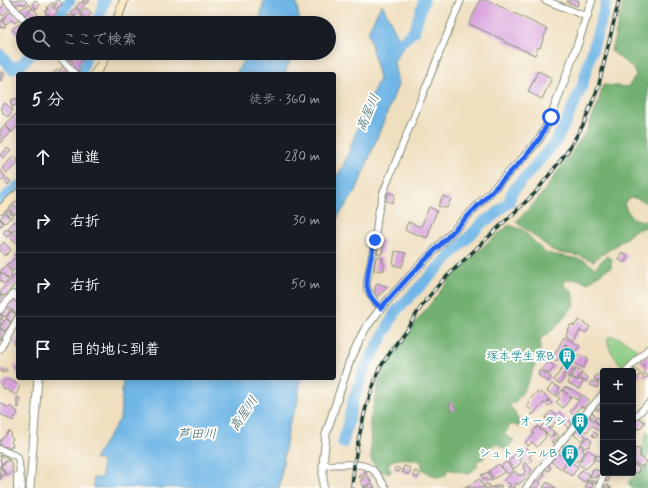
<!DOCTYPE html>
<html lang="ja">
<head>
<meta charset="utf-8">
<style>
  :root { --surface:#171b24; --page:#242831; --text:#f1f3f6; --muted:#9ea1a6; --line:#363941 }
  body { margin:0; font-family:Mynerve,"Klee One",sans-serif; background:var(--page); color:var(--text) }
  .controls { position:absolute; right:12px; bottom:12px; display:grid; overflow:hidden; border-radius:4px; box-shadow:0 2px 10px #0003 }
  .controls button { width:36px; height:36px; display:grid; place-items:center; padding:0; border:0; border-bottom:1px solid var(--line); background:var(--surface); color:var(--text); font:20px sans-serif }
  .stop { position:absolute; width:12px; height:12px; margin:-9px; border:3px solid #2563eb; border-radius:50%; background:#fff }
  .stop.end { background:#2563eb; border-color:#fff; box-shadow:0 1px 4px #0008 }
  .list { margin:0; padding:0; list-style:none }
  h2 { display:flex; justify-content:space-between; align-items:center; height:52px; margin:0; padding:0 16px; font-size:17px }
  h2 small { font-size:13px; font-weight:400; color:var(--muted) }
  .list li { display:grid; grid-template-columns:26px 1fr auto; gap:12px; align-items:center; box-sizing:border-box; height:64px; padding:0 16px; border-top:1px solid var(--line) }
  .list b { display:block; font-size:15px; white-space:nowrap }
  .list em { font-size:13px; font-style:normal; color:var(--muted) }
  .icon { flex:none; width:22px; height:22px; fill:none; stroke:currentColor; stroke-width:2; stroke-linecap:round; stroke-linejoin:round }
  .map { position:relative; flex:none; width:648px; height:488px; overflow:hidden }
  .search { position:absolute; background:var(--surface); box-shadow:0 2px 10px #0003; left:16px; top:16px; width:320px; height:44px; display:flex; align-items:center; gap:10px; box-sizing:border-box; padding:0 14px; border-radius:22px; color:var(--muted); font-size:15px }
  .panel { position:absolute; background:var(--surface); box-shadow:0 2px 10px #0003; left:16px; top:72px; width:320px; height:308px; border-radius:4px }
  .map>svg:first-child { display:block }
  .green { fill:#8ccc83; stroke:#56845c }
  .forest { fill:#71b071; stroke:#487652 }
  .water { fill:#6fb6e6; stroke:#477a8d }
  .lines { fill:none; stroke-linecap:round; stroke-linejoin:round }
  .river { stroke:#6fb6e6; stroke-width:11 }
  .building { fill:#d79ddc }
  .minor-casing { stroke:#878e7a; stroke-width:8 }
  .tertiary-casing { stroke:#878e7a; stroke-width:9 }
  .secondary-casing { stroke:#878e7a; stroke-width:10 }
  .minor { stroke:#fff; stroke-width:6 }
  .tertiary { stroke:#fff; stroke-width:7 }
  .secondary { stroke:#fae7c3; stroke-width:8 }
  .rail-casing { stroke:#1f3d34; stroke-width:3.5 }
  .rail { stroke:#fdfcf7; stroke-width:2; stroke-dasharray:6; stroke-linecap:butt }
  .route { stroke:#2563eb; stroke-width:5 }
  .labels { text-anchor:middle; stroke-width:4; stroke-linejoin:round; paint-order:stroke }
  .culture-label { font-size:12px; fill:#0d838f; stroke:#fdfcf7; text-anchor:end }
  .water-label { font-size:13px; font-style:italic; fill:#376169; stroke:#fdfcf7 }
</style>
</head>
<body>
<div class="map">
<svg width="648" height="488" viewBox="0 0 648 488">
  <rect width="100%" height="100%" fill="#fdfcf7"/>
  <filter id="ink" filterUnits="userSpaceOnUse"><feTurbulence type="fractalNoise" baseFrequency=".025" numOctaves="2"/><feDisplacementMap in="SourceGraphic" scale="8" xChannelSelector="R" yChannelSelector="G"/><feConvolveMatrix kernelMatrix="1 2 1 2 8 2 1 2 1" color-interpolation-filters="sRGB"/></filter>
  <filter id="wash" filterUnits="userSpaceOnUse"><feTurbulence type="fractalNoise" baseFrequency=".012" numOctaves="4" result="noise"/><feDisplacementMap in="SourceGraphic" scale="16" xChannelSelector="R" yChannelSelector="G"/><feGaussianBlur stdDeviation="0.9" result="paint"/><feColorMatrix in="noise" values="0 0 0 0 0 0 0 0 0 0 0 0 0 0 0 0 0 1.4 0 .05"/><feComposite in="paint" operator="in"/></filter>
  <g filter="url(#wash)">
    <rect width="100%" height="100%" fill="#efdfbf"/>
    <g class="green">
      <path d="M611,336C621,336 630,345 638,350L622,366C616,358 606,349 608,337Z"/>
      <polygon points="648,431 648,457 647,458 642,456 644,439"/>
    </g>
    <g class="forest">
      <path d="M624,0H648V203L632,197L624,203C631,220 632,218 648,222L647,227L635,230L625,239L593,261L581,256L555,252L516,222L539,198L587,130L597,106L603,85L628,87L636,76L633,68L611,51Z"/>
      <path d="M509,225L523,230L545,253L584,260L595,268L606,256L612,259L611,268L605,270L588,283C580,279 573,278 564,281L565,287L572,290L575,304L554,329L540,339V354L525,388L515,402L509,405L514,411L522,428L511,424L504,435L514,440L506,450L497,444L491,446L483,459L476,461L478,466L468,474L448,469L445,476L439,478L423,470L421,461C408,458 400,457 388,463L391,473L378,471L371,459L370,421L378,383L386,364L397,346L454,274L485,245Z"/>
      <polygon points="648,465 648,488 631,488 628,482"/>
    </g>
    <g class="water">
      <polygon points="264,0 296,0 300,23 259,23"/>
      <polygon points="382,4 403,47 394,61 398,85 356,191 337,218 334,249 334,179 343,167 360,121 379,79 368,31 374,19"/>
      <polygon points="247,53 293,53 285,74 236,74"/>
      <polygon points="123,378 301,378 297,405 289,424 279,488 94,488 93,478 102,478 102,461 94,459 120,419"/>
    </g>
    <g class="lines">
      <g class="river">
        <polyline points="54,23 70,0"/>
        <polyline points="97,23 105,0"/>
        <polyline points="0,54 12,69 24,62 32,53"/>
        <polyline points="391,54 392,50 414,31 424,0"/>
        <polyline points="81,74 87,53"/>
        <polyline points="0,202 18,186"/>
        <polyline points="343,443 353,401 363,373 396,311 484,221 492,217 509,202 512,192 554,144 565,124 581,89 607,0"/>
      </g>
    </g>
    <g id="blocks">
      <g class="building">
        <polygon points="12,0 25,0 27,2 24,5 22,3 20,4 19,3 16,6 11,1"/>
        <polygon points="35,0 40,5 36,9 32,4"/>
        <polygon points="56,0 58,0 63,4 57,9 54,6 57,3 55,2"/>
        <polygon points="82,0 90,0 86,4"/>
        <polygon points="480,0 487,0 547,29 540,48 538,47 535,55 504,42 504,40 469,24"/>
        <polygon points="568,0 579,0 577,6 567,2"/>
        <polygon points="52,2 54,4 52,7 58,12 52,17 45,12 48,9 47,8"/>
        <polygon points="80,2 81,3 82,2 85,5 80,11 76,7"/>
        <polygon points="5,4 10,9 3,16 0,13 0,9"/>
        <polygon points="29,4 32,8 25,15 20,10"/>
        <polygon points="33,8 38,14 33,19 27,13"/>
        <polygon points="76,8 80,11 75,17 71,13 72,12 71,11"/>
        <polygon points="86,8 92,13 86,19 80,14"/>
        <polygon points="11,11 19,20 15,23 11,20 6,24 2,20"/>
        <polygon points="46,14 50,18 48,19 51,22 40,23 39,22"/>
        <polygon points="68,15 69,16 70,15 74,18 70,23 65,20"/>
        <polygon points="1,21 6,26 3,28 2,27 0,28 0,22"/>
        <polygon points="22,22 23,31 17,35 12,29"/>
        <polygon points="66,53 77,53 72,58"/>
        <polygon points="78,53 83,53 81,57 83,59 78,66 80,68 79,72 71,65 73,62 71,61"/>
        <polygon points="66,55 71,59 69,61 64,57"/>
        <polygon points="64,66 67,70 62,74 59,70"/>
        <polygon points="57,70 60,74 52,74"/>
        <polygon points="1,71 5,74 1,81 0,80"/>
        <polygon points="538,71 552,78 542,99 528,92"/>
        <polygon points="16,98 18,103 13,107 10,101"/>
        <polygon points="5,103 13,110 8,117 2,112 3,111 1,109"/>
        <polygon points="16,114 18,116 18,126 12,132 5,125"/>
        <polygon points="5,126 11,132 1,143 0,130"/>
        <polygon points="8,148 11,151 3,158 0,155"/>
        <polygon points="14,156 18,160 18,163 7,173 2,168"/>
        <polygon points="0,170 6,177 0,182"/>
        <polygon points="8,178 11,182 8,185 5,181"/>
        <polygon points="389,192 395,195 392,203 385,200"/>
        <polygon points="443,196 451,199 447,208 438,206"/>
        <polygon points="15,205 18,209 18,211 14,215 10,210"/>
        <polygon points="429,207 437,211 429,230 430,231 427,238 405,230 408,222 421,227"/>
        <polygon points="9,210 13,216 10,218 6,213"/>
        <polygon points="5,214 10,218 5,223 0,218"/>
        <polygon points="0,219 4,223 0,227"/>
        <polygon points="15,221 18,225 18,227 12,232 8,228"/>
        <polygon points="6,229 12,233 7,237 3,233"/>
        <polygon points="18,230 18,241 15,243 10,237"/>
        <polygon points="379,240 384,240 382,254 377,254"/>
        <polygon points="4,242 11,250 5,256 0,251 0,246"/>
        <polygon points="395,251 406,253 402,267 393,265"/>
        <polygon points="17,252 18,254 18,269 16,270 15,269 13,271 6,265 8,263 9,264 16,257 14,255"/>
        <polygon points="622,252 628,256 624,263 618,259"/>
        <polygon points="376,257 383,258 382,262 384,262 384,266 383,271 374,270"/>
        <polygon points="5,266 12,272 10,274 12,276 9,279 0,271"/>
        <polygon points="18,271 18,279 16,281 17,282 5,296 4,295 3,296 0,294 0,292"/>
        <polygon points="0,272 8,280 4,284 0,280"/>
        <polygon points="377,283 388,287 378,296 374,295 376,290 374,290"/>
        <polygon points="0,295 5,299 0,305"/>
        <polygon points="12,298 18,303 18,310 16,313 7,306"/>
        <polygon points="5,307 10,311 5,317 0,313"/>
        <polygon points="11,311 16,314 12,322 6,318"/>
        <polygon points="0,314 3,317 1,319 4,321 0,326"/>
        <polygon points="6,319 11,323 5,331 0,327"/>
        <polygon points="579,320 590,327 586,333 580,330 574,340 572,340 566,335 568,330 567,330 570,325 571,326 573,324 574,326"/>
        <polygon points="0,328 6,333 0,340"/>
        <polygon points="18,336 18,347 14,344"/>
        <polygon points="564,337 580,346 576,351 565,344 564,345 571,349 563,359 558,359 557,361 553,359 554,358 553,357"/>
        <polygon points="578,354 588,359 583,368 573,363"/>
        <polygon points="648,354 648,369 647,370 640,362"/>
        <polygon points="548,362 555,366 549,374 542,370"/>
        <polygon points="565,364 576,368 575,370 573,370 569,378 567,377 568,375 564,373 563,376 565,377 560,384 554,380"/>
        <polygon points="18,365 18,373 17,374 14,366"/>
        <polygon points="7,369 7,372 2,373 1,370"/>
        <polygon points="576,369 582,372 577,380 572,377"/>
        <polygon points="634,369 636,369 641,374 633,383"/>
        <polygon points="540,370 551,377 548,382 538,375"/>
        <polygon points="582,373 588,377 586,382 579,378"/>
        <polygon points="644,373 648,375 647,378 642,376"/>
        <polygon points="597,374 602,378 598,382 594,379"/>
        <polygon points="571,377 578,381 579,379 583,381 579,389 568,383"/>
        <polygon points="6,379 12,381 12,380 20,386 16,395 1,387"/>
        <polygon points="591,381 599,383 597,388 589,385"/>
        <polygon points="552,384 560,388 555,396 547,391"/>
        <polygon points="564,387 573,390 581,395 577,400 570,396 569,397 571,398 563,408 556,402 560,398 557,396 559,394 559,395 562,390 567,395 568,394 563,390"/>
        <polygon points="537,392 539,395 541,392 549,399 547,401 548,402 549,400 552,403 549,406 545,403 544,404 543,403 532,415 530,414 532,411 527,406 530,403 529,401"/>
        <polygon points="583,395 589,400 584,408 581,406 574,415 570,412"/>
        <polygon points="17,398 20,398 19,408 17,407"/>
        <polygon points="451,402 456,409 452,412 449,406 450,406 449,403"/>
        <polygon points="0,403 9,408 10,406 18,412 13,421 0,414"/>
        <polygon points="598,404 601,407 598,411 595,408"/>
        <polygon points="551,411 556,415 559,412 572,423 568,428 559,419 551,427 544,422 547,419 545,418"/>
        <polygon points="592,412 595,415 592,418 589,415"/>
        <polygon points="589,417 602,427 598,431 592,425 587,432 579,427"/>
        <polygon points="597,417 603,422 601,426 594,420"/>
        <polygon points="637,417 645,422 640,429 638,428 637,430 633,427 635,425 633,424"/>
        <polygon points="544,424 554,432 551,437 540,428"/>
        <polygon points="538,426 540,428 539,429 546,434 545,436 546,437 537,447 532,442 529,446 525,443 528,439 529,440 534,433 532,432"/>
        <polygon points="577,430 586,436 582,441 574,435"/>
        <polygon points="9,431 12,434 10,436 13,439 11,442 13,445 9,449 6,446 4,447 0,444 0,441"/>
        <polygon points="595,432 598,435 595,438 592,435"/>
        <polygon points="555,433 559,436 553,444 551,442 555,438 553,436"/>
        <polygon points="587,437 592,441 589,447 588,446 586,448 581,444"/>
        <polygon points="580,445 584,448 582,450 585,452 577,462 570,457"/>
        <polygon points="527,448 532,454 529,457 532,460 528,463 519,455"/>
        <polygon points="636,448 640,449 640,457 647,461 642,467 634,463 635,462 633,462 635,454 634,453"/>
        <polygon points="588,450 596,455 592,460 594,461 586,469 578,464"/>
        <polygon points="557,453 567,460 562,469 551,462"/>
        <polygon points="516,454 522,462 514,469 508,462"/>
        <polygon points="0,455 1,455 2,457 6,456 8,457 10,459 5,460 6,461 1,464"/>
        <polygon points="596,456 596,455 602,457 600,461 594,459"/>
        <polygon points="10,460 12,466 13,472 6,475 1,465"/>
        <polygon points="568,460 578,467 572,476 562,469"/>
        <polygon points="506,462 513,470 508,474 501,466"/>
        <polygon points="525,463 532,470 524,480 517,485 516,483 513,485 516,488 509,488 508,487 511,485 509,483 508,484 504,480 515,471 518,476 520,474 522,476 526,471 523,469 524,467 523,465"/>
        <polygon points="499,464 504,472 494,479 489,471"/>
        <polygon points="547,464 551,467 549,471 544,469"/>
        <polygon points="633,464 640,469 637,473 636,472 634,475 632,474 631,476 627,473 633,473"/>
        <polygon points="0,465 5,475 0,476 2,479 0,479"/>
        <polygon points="404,466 410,468 411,470 409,474 407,474 402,472"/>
        <polygon points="396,467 400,469 399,472 394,470"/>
        <polygon points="593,469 600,471 600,476 597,475 596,478 590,477"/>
        <polygon points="582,470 590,475 585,482 577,477"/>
        <polygon points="365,471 367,474 360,478 359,477"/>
        <polygon points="415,471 420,473 418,478 413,476"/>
        <polygon points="541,471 545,474 539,482 541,483 537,488 530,488"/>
        <polygon points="488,472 490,477 492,481 487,480 487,479 484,480 481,475"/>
        <polygon points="606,474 610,475 608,482 604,480"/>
        <polygon points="368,476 371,483 364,487 360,481"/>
        <polygon points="480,479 483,488 462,488 467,486 468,487 470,486 470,484"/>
        <polygon points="587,480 598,482 597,484 587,482"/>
        <polygon points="547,482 556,488 543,488"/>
        <polygon points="587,482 593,484 592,488 585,488"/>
        <polygon points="372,483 375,488 363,488"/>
        <polygon points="487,484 487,485 490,485 491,488 484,488 484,485"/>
        <polygon points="501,485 501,488 492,488 492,487"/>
        <polygon points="605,485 609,485 609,487 612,488 604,488"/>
      </g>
    </g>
  </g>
  <g filter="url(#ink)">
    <use href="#blocks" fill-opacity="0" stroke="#878e7a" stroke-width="1"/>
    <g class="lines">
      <g class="minor-casing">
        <g id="minor">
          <polyline points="6,0 27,23"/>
          <polyline points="545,0 588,17"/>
          <polyline points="56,53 75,74"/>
          <polyline points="381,308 376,303 367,289 367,280 375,240 378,214 383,193 461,0"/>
          <polyline points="0,310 13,294 18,299"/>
          <polyline points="0,349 18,318"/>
          <polyline points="626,371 648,349"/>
          <polyline points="633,419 648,404"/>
          <polyline points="0,449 18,457 22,488"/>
          <path d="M323,465C336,465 363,461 373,470C378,475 382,482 386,488"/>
          <polyline points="17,488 17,476"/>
          <polyline points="526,488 562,441 603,394"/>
          <polyline points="599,488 604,473"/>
        </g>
      </g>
      <g class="tertiary-casing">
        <g id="tertiary">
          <polyline points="30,488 38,378"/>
          <polyline points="323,488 323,465 326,434 349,363 365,329 381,308 406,280 525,156 540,138 551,117 577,46 592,0"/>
        </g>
      </g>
      <g class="secondary-casing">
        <g id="secondary">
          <polyline points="116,23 124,0"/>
          <polyline points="95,74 102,63 106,53"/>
          <polyline points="0,210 18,194"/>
        </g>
      </g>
      <use href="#minor" class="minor"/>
      <use href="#tertiary" class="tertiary"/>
      <use href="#secondary" class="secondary"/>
      <g class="rail-casing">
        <polyline id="rail" points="352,488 354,465 359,437 366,407 379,369 426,300 441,282 535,193 567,152 583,125 598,88 619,0"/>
      </g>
      <use href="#rail" class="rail"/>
    </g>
  </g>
  <g class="lines" filter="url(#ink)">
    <path class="route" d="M375,240C373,250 364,282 368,290C370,297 376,304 381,308L406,280L526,156L540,138L551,117"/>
  </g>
  <defs>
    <g id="building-pin" transform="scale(0.9)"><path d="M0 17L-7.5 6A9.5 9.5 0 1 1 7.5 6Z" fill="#0f9aa8" stroke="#fdfcf7"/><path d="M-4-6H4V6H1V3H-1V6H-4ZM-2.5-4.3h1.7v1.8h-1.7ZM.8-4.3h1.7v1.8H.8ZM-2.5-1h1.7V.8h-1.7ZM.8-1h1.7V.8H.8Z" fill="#fff"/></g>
  </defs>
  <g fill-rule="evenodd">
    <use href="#building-pin" x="567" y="356"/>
    <use href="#building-pin" x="580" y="421"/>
    <use href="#building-pin" x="570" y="453"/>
  </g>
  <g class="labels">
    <g class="culture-label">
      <text x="554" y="360">塚本学生寮B</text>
      <text x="567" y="425">オータシ</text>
      <text x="557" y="457">シュトラールB</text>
    </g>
    <g class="water-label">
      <text transform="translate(367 112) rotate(-67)" y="5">高屋川</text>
      <text transform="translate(243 413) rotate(-56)" y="5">高屋川</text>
      <text x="197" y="438">芦田川</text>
    </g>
  </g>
</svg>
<div class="controls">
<button>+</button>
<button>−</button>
<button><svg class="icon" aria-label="layers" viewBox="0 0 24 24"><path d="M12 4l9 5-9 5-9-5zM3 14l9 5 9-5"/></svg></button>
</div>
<div class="stop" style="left:551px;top:117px"></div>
<div class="stop end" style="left:375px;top:240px"></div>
<div class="search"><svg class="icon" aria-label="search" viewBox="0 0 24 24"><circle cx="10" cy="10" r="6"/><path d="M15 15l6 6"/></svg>ここで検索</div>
<section class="panel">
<h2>5 分<small>徒歩 · 360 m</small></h2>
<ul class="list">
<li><svg class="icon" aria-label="ahead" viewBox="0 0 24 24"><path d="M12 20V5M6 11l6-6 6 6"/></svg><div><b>直進</b></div><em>280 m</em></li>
<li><svg class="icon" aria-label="right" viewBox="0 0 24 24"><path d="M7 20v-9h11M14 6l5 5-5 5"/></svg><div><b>右折</b></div><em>30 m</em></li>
<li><svg class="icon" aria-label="right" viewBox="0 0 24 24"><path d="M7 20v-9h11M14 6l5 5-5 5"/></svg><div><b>右折</b></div><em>50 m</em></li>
<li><svg class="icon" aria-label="arrive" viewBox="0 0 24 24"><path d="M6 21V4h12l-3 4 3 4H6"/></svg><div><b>目的地に到着</b></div></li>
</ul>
</section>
</div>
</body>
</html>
